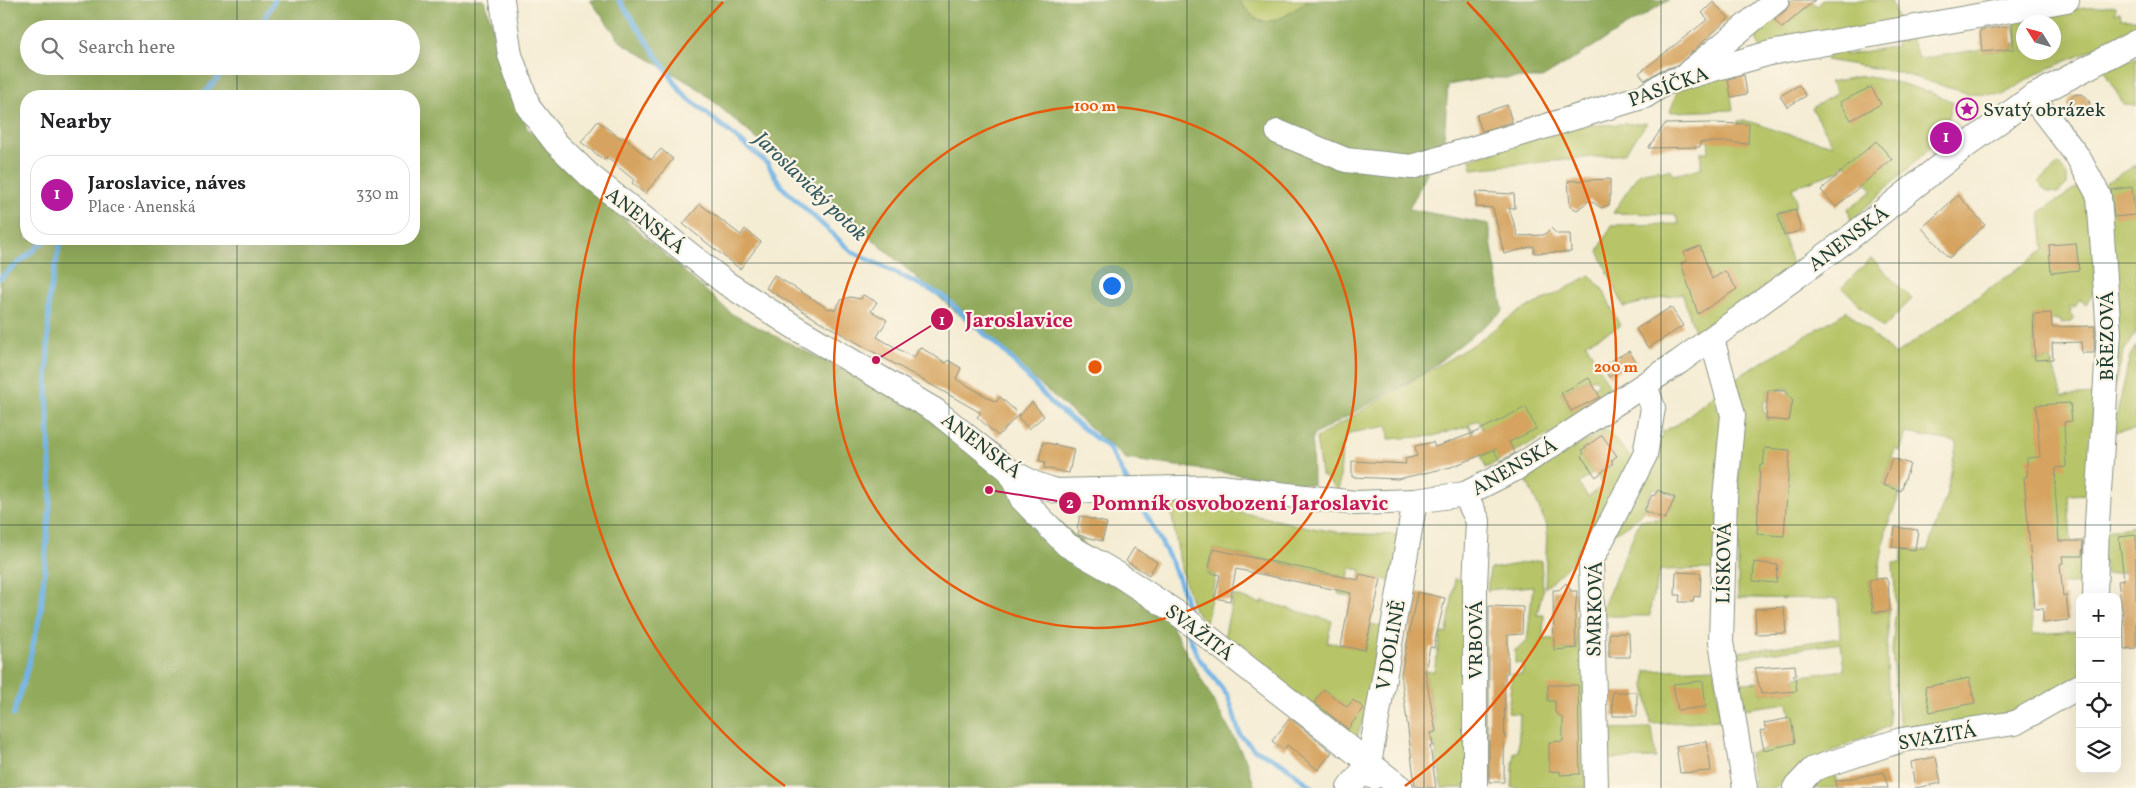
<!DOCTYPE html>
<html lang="en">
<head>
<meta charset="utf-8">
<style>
  :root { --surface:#fff; --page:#f6f6f6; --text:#202124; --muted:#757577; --line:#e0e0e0; --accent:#b5179e }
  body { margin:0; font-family:Vollkorn,serif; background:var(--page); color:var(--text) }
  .controls { position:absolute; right:15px; bottom:15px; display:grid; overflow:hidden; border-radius:10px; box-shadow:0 5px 20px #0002 }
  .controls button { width:45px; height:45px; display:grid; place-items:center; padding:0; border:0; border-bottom:1px solid var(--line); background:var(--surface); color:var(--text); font:25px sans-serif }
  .compass { position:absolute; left:2016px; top:15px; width:45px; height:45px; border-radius:50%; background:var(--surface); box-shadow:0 5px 20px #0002; rotate:307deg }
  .you { position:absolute; left:1111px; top:285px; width:18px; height:18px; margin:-12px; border:4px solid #fff; border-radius:50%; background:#1a73e8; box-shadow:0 0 0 8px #1a73e833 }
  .badge { display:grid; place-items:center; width:32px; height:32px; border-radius:50%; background:var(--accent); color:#fff; font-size:16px; font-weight:700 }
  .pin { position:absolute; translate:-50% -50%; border:2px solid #fff; box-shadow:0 1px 5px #0006 }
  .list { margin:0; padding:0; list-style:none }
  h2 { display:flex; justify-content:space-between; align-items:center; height:65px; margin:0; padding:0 20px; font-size:21px }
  h2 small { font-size:16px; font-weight:400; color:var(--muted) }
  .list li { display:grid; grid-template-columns:32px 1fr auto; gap:15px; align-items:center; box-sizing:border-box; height:80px; margin:0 10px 10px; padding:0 10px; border:1px solid var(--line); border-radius:20px }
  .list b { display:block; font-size:19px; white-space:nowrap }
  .list p { margin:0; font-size:16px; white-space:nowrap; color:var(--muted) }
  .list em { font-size:16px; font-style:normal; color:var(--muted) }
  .icon { flex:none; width:28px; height:28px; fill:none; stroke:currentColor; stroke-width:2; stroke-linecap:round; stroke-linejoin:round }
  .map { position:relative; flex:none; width:2136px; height:788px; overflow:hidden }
  .search { position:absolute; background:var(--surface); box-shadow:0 5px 20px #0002; left:20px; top:20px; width:400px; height:55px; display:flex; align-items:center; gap:12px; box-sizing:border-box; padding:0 18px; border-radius:28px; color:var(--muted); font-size:19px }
  .panel { position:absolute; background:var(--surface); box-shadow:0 5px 20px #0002; left:20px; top:90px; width:400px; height:155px; border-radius:20px }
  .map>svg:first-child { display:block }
  .green { fill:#b7c567; stroke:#6b814e; fill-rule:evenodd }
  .forest { fill:#91aa5c; stroke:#587448; fill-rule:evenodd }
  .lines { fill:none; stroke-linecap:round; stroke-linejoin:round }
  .stream { stroke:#71b4e6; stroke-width:5 }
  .building { fill:#d6a460 }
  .minor-casing { stroke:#8a9484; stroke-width:26 }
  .minor { stroke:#fff; stroke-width:24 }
  .grid { fill:none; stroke:#1f3d34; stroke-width:1; stroke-opacity:0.55 }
  .ring { fill:none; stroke:#e8590c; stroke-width:2.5 }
  .labels { text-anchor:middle; stroke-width:4.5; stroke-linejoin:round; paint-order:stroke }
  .street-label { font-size:20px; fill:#1f3d34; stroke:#fcf5e5 }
  .poi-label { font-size:20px; fill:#1f3d34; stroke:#fcf5e5; text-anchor:start }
  .water-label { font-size:21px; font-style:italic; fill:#345b60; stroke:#fcf5e5 }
  .centre { fill:#e8590c; stroke:#fcf5e5; stroke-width:2.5 }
  .ring-label { font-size:15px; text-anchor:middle; font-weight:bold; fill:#e8590c; stroke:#fcf5e5; stroke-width:4.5; stroke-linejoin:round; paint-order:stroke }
  .leader { fill:none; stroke:#c2185b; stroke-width:2 }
  .callout-dot { fill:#c2185b; stroke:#fcf5e5; stroke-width:2 }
  .mark-label { font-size:15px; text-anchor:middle; font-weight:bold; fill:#fff }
  .callout-label { font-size:21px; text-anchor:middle; font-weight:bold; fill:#c2185b; stroke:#fcf5e5; stroke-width:4.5; stroke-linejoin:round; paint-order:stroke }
</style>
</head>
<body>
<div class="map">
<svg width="2136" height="788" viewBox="0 0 2136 788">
  <rect width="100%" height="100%" fill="#fcf5e5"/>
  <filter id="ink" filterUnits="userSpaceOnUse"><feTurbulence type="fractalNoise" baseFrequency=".02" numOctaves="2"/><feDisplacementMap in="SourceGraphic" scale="10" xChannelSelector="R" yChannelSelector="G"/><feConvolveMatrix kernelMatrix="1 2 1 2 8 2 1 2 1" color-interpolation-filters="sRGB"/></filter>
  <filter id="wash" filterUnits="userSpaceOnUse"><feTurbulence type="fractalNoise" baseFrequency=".0096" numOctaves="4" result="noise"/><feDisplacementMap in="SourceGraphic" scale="20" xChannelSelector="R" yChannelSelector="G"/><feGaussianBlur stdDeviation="1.12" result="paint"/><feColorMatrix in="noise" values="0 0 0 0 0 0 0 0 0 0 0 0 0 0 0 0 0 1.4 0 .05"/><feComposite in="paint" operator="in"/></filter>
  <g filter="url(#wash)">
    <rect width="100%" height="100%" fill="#f4ecd3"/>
    <g class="green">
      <path d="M1238,0H1308C1296,9 1274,27 1258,20C1251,16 1244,6 1238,0Z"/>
      <polygon points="1823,0 1891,0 1899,22 1760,50 1754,29 1773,18 1782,28 1813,2 1817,6"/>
      <path d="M2116,6L2115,13L2120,12L2121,19H2136V32L2040,72L2003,95L1970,94L1897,72L1826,60L1832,50L1844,45L1845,55L1897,46L1895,34L1909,33L1919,59L1982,49L1983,52L2014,49V44H2017L2013,13ZM2024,22H2054V52H2024Z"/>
      <polygon points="2136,57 2136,106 2124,105 2104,71"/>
      <polygon points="1727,67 1733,110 1670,112 1678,89"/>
      <path d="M1862,76C1894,81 1923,88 1953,102L1944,135L1851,221L1848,209L1873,190L1844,163L1841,170L1792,188L1796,198L1795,208L1777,214L1791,261L1796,268L1695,332L1682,293L1624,307L1598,251L1612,225L1679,224L1675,214L1613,213L1639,173L1659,169L1660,172L1671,169L1673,175L1701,168V152H1709L1708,137L1737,139L1738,121C1755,120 1770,130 1787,134C1802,138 1817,140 1833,145L1812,108L1837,93L1830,82Z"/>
      <polygon points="1647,123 1624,154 1472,169 1470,159 1577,126"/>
      <polygon points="2059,164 2067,176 2067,184 2058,193 2047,192 2038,182"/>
      <polygon points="2136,165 2136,331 2123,353 2107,415 2101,191 2106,183"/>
      <path d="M2087,181L2097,286L2086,304L2080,300L2074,308L2071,306L2069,309L2072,311L2069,314L2075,318L2072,322L2060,323V320H2051L2033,315L2035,361L2051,359L2062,396L2094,394L2089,494L2068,495L2071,542L2076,541V556H2087L2086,583L2029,586L2033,634L2080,631V678L2025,708L1914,738L1903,727L1902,730L1900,727L1892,651L1896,605L1893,563H1901L1903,549L1927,551L1946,496L1957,442L1906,433L1900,451L1895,449L1883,485L1901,491L1887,526L1877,580L1869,581L1873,612L1889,611L1887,652L1889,726L1820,757L1774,788H1754L1749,753L1795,743L1788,703L1743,709L1741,683L1759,682L1761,694L1796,691L1795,677L1844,670L1841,643L1739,657L1738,652L1840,638L1838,599L1738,598V493L1742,412L1736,378L1847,311L1895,355L2044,250L2040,212ZM1779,389H1789L1788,398L1793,400L1789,420L1766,419V413L1763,412L1764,401H1767L1768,390L1779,391Z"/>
      <polygon points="1871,258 1912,299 1883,328 1842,287"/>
      <polygon points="1590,275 1603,290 1620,326 1586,343 1613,393 1594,405 1592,401 1594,387 1599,384 1595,378 1590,380 1589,378 1561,393 1571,411 1588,403 1591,407 1550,434 1514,452 1509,442 1510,441 1484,433 1478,420 1469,424 1484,454 1494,450 1500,460 1486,468 1469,426 1433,436 1389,439 1388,426 1349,433 1342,447 1339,492 1321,474 1316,438 1474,344 1516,313 1560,292"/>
      <polygon points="2136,346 2136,429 2113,432 2130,356"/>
      <path d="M1721,389L1725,440L1715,569L1660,570L1651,604L1650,616H1599L1640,520C1665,519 1665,520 1676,496L1653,488L1643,511L1633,522L1585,550L1545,588L1547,526L1525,477L1606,429L1633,460L1664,435L1662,432L1678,424ZM1602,435L1617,456L1611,461L1613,464L1597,476L1603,485L1588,497L1579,484L1593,473L1581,456L1584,453L1582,450Z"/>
      <path d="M1170,505C1227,504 1281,524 1337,532C1359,535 1381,534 1402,535L1397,582L1360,575L1361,570L1350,568L1347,584L1353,597L1338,594L1342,576L1213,549L1208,572L1216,574L1206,622L1194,610L1181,569Z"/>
      <polygon points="2136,526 2136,570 2106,575 2099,532"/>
      <polygon points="1541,560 1543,590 1537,615 1544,615 1543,639 1558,639 1558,649 1577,649 1575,616 1583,617 1588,788 1512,788 1514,752 1518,752 1520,714 1508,713 1512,674 1522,674 1523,664 1515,663 1515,650 1527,642 1533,586 1487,590 1490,569"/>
      <polygon points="1455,579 1467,580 1468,788 1442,788 1435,746 1433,746 1431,733 1436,732 1435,725 1425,671 1434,671 1441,633 1447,633"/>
      <polygon points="1233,595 1262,604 1263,601 1332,621 1327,642 1365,650 1371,624 1386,627 1373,685 1356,742 1271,675 1273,668 1258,662 1224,639"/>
      <polygon points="1715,668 1720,720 1651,724 1645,685 1646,671"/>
      <polygon points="1652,728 1656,758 1602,759 1602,729"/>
      <polygon points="1891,750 1900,756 1835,769 1837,788 1807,788 1818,776"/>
    </g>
    <g class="forest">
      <path d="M0,0H484L527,128L619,214L732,314L943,421L1165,614L1246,760L1255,788H0ZM29,29H411V66H29ZM26,96H414V239H26Z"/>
      <path d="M590,0H1238C1244,6 1251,16 1258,20C1274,27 1296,9 1308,0H1669L1542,78H1486L1448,85L1444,138L1409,209L1488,224L1503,311L1426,372L1312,436L1313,485L1126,459L699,89L621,42Z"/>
    </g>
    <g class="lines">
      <g class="stream">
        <polyline points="619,0 682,93 767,163 782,187 851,251 943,296 1008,355 1054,406 1109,448 1128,483"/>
        <polyline points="258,29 275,0"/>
        <polyline points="202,96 228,66"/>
        <polyline points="0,278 47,239"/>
        <path d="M1135,495C1151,524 1186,580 1187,612"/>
        <polyline points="1188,633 1198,657 1228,696 1240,735 1254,749 1282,763 1313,788"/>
        <polyline points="13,715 26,674 41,611 51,492 47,385 49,296 61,239"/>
      </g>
    </g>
    <g id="blocks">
      <g class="building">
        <polygon points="1792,0 1815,0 1782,28 1775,20 1786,10"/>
        <polygon points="1713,2 1729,18 1678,65 1661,70 1645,80 1639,73 1708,19 1702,13"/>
        <polygon points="2008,26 2012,26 2014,49 1982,52 1980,30"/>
        <polygon points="1744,75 1747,94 1731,97 1728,79"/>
        <polygon points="1799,85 1806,96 1787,107 1780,96"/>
        <polygon points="1871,87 1881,104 1851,120 1840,102"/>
        <circle cx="2079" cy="105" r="11"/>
        <polygon points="1507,105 1512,122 1482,131 1476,115"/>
        <polygon points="598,121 621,139 623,137 651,160 661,149 673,159 645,194 632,183 634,180 606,157 604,160 581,142"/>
        <polygon points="1709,123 1749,124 1748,144 1732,143 1732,142 1700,142 1700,147 1648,148 1665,124"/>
        <polygon points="1876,141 1892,159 1836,207 1821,190"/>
        <polygon points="1610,179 1610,201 1609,205 1601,208 1590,200 1577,210 1570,206 1568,181"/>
        <polygon points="2132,187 2135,215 2114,217 2111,190"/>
        <polygon points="1476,192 1514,194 1515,208 1509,208 1518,236 1544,235 1551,228 1557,234 1570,234 1571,252 1534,253 1534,246 1504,254 1493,208 1476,207"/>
        <polygon points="1958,195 1985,225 1949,258 1922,228"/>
        <polygon points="700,204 741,235 745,229 761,242 740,269 683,224"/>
        <polygon points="1795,209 1801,230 1784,236 1778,214"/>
        <polygon points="2076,243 2079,270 2051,273 2049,245"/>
        <polygon points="1700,246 1712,279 1725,271 1737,289 1698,314 1681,263 1687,261 1684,252"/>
        <polygon points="774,275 829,309 831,308 835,310 841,300 850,297 861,299 863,295 877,302 871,311 887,320 877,337 914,358 920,347 946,363 948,360 961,368 956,379 996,402 1000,397 1019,414 998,436 977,417 981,413 819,321 766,288"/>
        <polygon points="1671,307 1683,326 1648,348 1636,329"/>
        <polygon points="2051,313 2052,327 2095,326 2094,353 2082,353 2081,342 2052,343 2053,359 2035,360 2033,314"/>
        <polygon points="1629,351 1636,362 1609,377 1603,365"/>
        <polygon points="1589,378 1600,397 1571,411 1561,393"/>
        <polygon points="1768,390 1785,391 1793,400 1789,421 1766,419"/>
        <polygon points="1032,402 1044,416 1029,429 1018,417"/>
        <polygon points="2070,403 2072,421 2064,422 2066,467 2056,468 2055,488 2059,541 2083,541 2082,556 2062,556 2063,563 2060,564 2063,596 2066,595 2069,620 2043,623 2043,608 2035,609 2024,477 2027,477 2027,458 2040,457 2036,405"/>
        <polygon points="1526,407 1536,429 1509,442 1515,453 1500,461 1494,450 1451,467 1398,479 1352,477 1352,461 1406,464 1405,459 1417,456 1415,446 1433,442 1435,447 1476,432"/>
        <polygon points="1602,435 1617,456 1611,461 1613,463 1596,477 1581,456 1584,453 1582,450"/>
        <polygon points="1043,442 1074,449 1069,473 1044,468 1045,462 1039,461"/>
        <polygon points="1765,448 1790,450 1784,536 1757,534 1760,465 1763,465"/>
        <polygon points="1892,458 1910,464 1901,491 1883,485"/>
        <polygon points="1658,490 1675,498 1665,519 1644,511 1652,495 1654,496"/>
        <polygon points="1080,516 1107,523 1102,541 1078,535 1079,530 1077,529"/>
        <polygon points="1895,527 1918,530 1915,550 1892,547"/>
        <polygon points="2136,535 2136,648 2124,649 2123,616 2118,581 2124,580 2119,537"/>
        <polygon points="1134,548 1157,562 1149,575 1126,561"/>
        <polygon points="1213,549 1358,580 1360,574 1381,579 1365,650 1341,646 1351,593 1236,569 1230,601 1215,598 1220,575 1208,572"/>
        <polygon points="1754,562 1778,565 1776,583 1753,581"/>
        <polygon points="1676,572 1701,573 1700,597 1694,596 1693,602 1679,602 1680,595 1675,595"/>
        <polygon points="1886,578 1888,583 1890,611 1873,612 1869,580"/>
        <polygon points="1566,583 1571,591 1577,591 1575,615 1576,648 1554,650 1553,590 1559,590"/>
        <polygon points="1417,592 1445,598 1435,642 1434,648 1430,647 1425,671 1436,732 1431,733 1433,746 1430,746 1436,788 1415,786 1401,674"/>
        <polygon points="1489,606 1523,607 1522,634 1508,635 1508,673 1505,673 1504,782 1489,782"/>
        <polygon points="1784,607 1786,633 1756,634 1755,609"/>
        <polygon points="1609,633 1629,633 1630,657 1609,657"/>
        <polygon points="1795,665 1796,675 1793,676 1795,677 1797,691 1761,694 1755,668"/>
        <polygon points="1969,678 1975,703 1930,712 1925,687"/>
        <polygon points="1703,681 1706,707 1678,710 1673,684"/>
        <polygon points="1548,685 1578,685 1580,774 1560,775 1560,771 1549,772 1549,742 1563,741 1563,719 1555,712 1555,701 1548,701"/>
        <polygon points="1324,689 1347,707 1353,700 1364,708 1348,729 1314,702"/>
        <polygon points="1612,692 1637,692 1637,716 1613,716"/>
        <polygon points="1290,718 1332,752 1318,770 1287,745 1284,750 1272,741"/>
        <polygon points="1791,718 1795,743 1764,750 1760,731 1766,730 1764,723"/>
        <polygon points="1707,741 1711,771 1680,773 1676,746"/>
        <polygon points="1936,757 1941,783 1915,788 1911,762"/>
        <polygon points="1884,772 1888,788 1836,788 1835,781"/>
      </g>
    </g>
  </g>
  <g filter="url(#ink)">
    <use href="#blocks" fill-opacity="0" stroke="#8a9484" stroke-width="1"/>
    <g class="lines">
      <g class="minor-casing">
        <g id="minor">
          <polyline points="502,0 510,55 529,108 556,143 590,176 726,283 796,328 936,411 1010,471 1035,484 1056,491 1221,487 1355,503 1415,501 1465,494 1515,469 1679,362 1848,239 1959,151 2032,97 2136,42"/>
          <polyline points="1689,72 1777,0"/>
          <polyline points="2032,97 2078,157 2099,196 2109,333 2097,523 2095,597"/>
          <polyline points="1278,132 1346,160 1412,167 1645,96 1665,83 1770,53 2067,0"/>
          <polyline points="1712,339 1733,415 1725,498 1721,642 1745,788"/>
          <polyline points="1010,471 1022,499 1067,545 1119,575 1180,615 1401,788"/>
          <polyline points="1465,494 1478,521 1475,585 1475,788"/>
          <polyline points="1373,777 1369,764 1415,501"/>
          <polyline points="1349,788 1369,764"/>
          <polyline points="1596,788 1591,561 1645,455 1653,408 1645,385"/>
          <polyline points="1795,788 1813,769 1901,740 2015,723 2080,686"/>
        </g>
      </g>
      <use href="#minor" class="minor"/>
    </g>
  </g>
  <path class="grid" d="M237,0V29M475,0V788M712,0V788M949,0V788M1187,0V788M1424,0V788M1661,0V788M1899,0V788M237,66V96M237,239V788M0,263H2136M0,525H2136"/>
  <g class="ring">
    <circle cx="1095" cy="367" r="261"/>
    <path d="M785 786A521 521 0 0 1 723 2M1467 2A521 521 0 0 1 1405 786"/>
  </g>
  <defs>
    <g id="sight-ring" transform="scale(1.125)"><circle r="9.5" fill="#fcf5e5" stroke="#b5179e" stroke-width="1.5"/><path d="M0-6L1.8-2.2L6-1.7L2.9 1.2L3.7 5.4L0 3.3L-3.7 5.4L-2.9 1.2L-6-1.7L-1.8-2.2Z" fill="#b5179e"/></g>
  </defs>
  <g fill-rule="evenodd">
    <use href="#sight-ring" x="1967" y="109"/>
  </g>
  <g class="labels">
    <g class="street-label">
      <text transform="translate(1668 86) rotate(-20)" y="7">PASÍČKA</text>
      <text transform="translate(646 220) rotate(38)" y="7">ANENSKÁ</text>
      <text transform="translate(1848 238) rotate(-37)" y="7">ANENSKÁ</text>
      <text transform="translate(2106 336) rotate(-90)" y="7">BŘEZOVÁ</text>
      <text transform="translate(982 445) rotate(37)" y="7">ANENSKÁ</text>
      <text transform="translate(1514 466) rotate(-30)" y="7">ANENSKÁ</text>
      <text transform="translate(1723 563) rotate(-89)" y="7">LÍSKOVÁ</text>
      <text transform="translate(1594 609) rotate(-89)" y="7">SMRKOVÁ</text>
      <text transform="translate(1200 632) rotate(37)" y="7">SVAŽITÁ</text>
      <text transform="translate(1475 640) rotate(-90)" y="7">VRBOVÁ</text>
      <text transform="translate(1390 645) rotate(-80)" y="7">V DOLINĚ</text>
      <text transform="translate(1937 736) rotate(-10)" y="7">SVAŽITÁ</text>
    </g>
    <g class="poi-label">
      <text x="1983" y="116">Svatý obrázek</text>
    </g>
    <g class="water-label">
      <text transform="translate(811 186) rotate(44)" y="7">Jaroslavický potok</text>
    </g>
  </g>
  <circle cx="1095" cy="367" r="8" class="centre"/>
  <g class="ring-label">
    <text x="1095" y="111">100 m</text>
    <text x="1616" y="372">200 m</text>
  </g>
  <path class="leader" d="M876 360L942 319M989 490L1070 503"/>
  <g class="callout-dot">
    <circle cx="876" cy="360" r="5"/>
    <circle cx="989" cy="490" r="5"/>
    <circle cx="942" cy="319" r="12"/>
    <circle cx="1070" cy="503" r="12"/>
  </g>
  <g class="mark-label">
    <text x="942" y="325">1</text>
    <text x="1070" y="508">2</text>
  </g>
  <g class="callout-label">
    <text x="1019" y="327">Jaroslavice</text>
    <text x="1240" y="510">Pomník osvobození Jaroslavic</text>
  </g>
</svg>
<div class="controls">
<button>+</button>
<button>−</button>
<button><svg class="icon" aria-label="locate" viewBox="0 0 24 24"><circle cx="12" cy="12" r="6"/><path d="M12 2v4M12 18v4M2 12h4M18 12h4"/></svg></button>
<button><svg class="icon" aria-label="layers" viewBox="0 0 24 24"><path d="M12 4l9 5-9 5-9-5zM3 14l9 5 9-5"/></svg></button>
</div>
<svg class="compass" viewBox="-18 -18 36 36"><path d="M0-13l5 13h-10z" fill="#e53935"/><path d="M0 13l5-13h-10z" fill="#757577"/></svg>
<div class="you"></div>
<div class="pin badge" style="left:1946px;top:138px">1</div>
<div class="search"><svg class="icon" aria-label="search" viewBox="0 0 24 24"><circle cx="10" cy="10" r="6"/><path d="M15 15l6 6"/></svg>Search here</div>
<section class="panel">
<h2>Nearby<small></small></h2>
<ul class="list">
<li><span class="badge">1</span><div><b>Jaroslavice, náves</b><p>Place · Anenská</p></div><em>330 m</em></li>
</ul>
</section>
</div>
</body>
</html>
